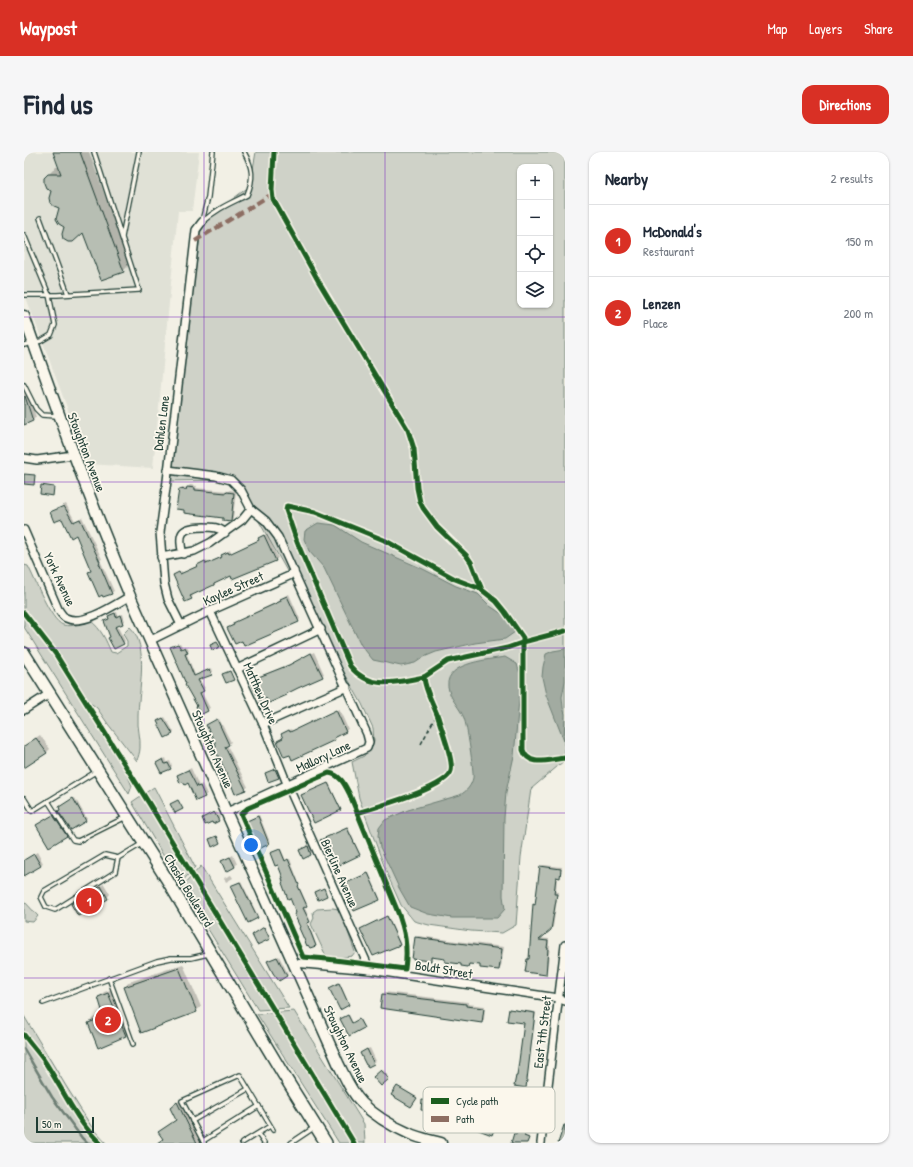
<!DOCTYPE html>
<html lang="en">
<head>
<meta charset="utf-8">
<style>
  :root { --surface:#fff; --page:#f6f6f7; --text:#1f2937; --muted:#747a83; --line:#e0e1e3; --accent:#d93025 }
  body { margin:0; font-family:"Patrick Hand",sans-serif; background:var(--page); color:var(--text) }
  .controls { position:absolute; right:12px; top:12px; display:grid; overflow:hidden; border-radius:8px; box-shadow:0 1px 3px #0004 }
  .controls button { width:36px; height:36px; display:grid; place-items:center; padding:0; border:0; border-bottom:1px solid var(--line); background:var(--surface); color:var(--text); font:20px sans-serif }
  .scale { position:absolute; left:12px; bottom:10px; width:58px; box-sizing:border-box; padding-left:4px; border:2px solid #1f3d34; border-top:0; font-size:11px; line-height:14px; white-space:nowrap; color:#1f3d34; -webkit-text-stroke:3px #fbf7ec; paint-order:stroke }
  .you { position:absolute; left:227px; top:693px; width:14px; height:14px; margin:-10px; border:3px solid #fff; border-radius:50%; background:#1a73e8; box-shadow:0 0 0 6px #1a73e833 }
  .badge { display:grid; place-items:center; width:26px; height:26px; border-radius:50%; background:var(--accent); color:#fff; font-size:13px; font-weight:700 }
  .pin { position:absolute; translate:-50% -50%; border:2px solid #fff; box-shadow:0 1px 4px #0006 }
  .list { margin:0; padding:0; list-style:none }
  h2 { display:flex; justify-content:space-between; align-items:center; height:52px; margin:0; padding:0 16px; font-size:17px }
  h2 small { font-size:13px; font-weight:400; color:var(--muted) }
  .list li { display:grid; grid-template-columns:26px 1fr auto; gap:12px; align-items:center; box-sizing:border-box; height:72px; padding:0 16px; border-top:1px solid var(--line) }
  .list b { display:block; font-size:15px; white-space:nowrap }
  .list p { margin:0; font-size:13px; white-space:nowrap; color:var(--muted) }
  .list em { font-size:13px; font-style:normal; color:var(--muted) }
  .icon { flex:none; width:22px; height:22px; fill:none; stroke:currentColor; stroke-width:2; stroke-linecap:round; stroke-linejoin:round }
  .map { position:relative; flex:none; width:541px; height:991px; overflow:hidden; border-radius:12px }
  header { display:flex; align-items:center; gap:24px; box-sizing:border-box; height:56px; padding:0 20px; background:var(--accent); color:#fff }
  header strong { font-size:19px }
  nav { display:flex; gap:22px; margin-inline-start:auto; font-size:14px }
  .intro { display:flex; align-items:center; justify-content:space-between; box-sizing:border-box; height:96px; padding:0 24px }
  h1 { margin:0; font-size:28px }
  .button { padding:10px 18px; border-radius:12px; background:var(--accent); color:#fff; font-size:14px; font-weight:700 }
  main { display:flex; gap:24px; padding:0 24px }
  aside { flex:1; background:var(--surface); border-radius:12px; box-shadow:0 1px 3px #0004 }
  .map>svg:first-child { display:block }
  .built { fill:#e0e1d6 }
  .green { fill:#cfd2c8; stroke:#77887e; fill-rule:evenodd }
  .water { fill:#a2aba1; stroke:#6e7f75 }
  .shadow { fill:#0003 }
  .lines { fill:none; stroke-linecap:round; stroke-linejoin:round }
  .stream { stroke:#6e7f75; stroke-width:2.5 }
  .building { fill:#b7beb3; stroke:#1f3d34 }
  .lane-casing { stroke:#1f3d34; stroke-width:6 }
  .street-casing { stroke:#1f3d34; stroke-width:10 }
  .secondary-casing { stroke:#1f3d34; stroke-width:13 }
  .primary-casing { stroke:#1f3d34; stroke-width:14 }
  .path { stroke:#1f3d34; stroke-width:1.5; stroke-dasharray:4 3; stroke-linecap:butt }
  .lane { stroke:#fbf7ec; stroke-width:3.5 }
  .street { stroke:#fbf7ec; stroke-width:7 }
  .secondary { stroke:#fbf7ec; stroke-width:10 }
  .primary { stroke:#fbf7ec; stroke-width:11 }
  .quiet { stroke:#8d6e63; stroke-width:4; stroke-dasharray:8 4; stroke-linecap:butt }
  .cycleway-casing { stroke:#fbf7ec; stroke-width:8 }
  .cycleway { stroke:#1b5e20; stroke-width:5 }
  .grid { fill:none; stroke:#7b2cbf; stroke-width:1; stroke-opacity:0.55 }
  .labels { text-anchor:middle; stroke-width:3.5; stroke-linejoin:round; paint-order:stroke }
  .street-label { font-size:13px; fill:#1f3d34; stroke:#fbf7ec }
  .key { fill:#fbf7ec; stroke:#b9bfb5; stroke-width:1 }
  .key-label { font-size:11px; fill:#1f3d34 }
</style>
</head>
<body>
<header>
<strong>Waypost</strong>
<nav><a>Map</a><a>Layers</a><a>Share</a></nav>
</header>
<div class="intro"><h1>Find us</h1><a class="button">Directions</a></div>
<main>
<div class="map">
<svg width="541" height="991" viewBox="0 0 541 991">
  <rect width="100%" height="100%" fill="#f2f0e5"/>
  <filter id="ink" filterUnits="userSpaceOnUse"><feTurbulence type="fractalNoise" baseFrequency=".025" numOctaves="2"/><feDisplacementMap in="SourceGraphic" scale="8" xChannelSelector="R" yChannelSelector="G"/><feConvolveMatrix kernelMatrix="1 2 1 2 8 2 1 2 1" color-interpolation-filters="sRGB"/></filter>
  <g filter="url(#ink)">
    <polygon class="built" points="0,0 175,0 168,59 154,59 129,316 64,312 0,140"/>
    <g class="green">
      <path d="M232,0H541V608L507,637L497,705L492,773L478,781L447,779L405,773L390,769L377,753L363,722L335,646L328,610L340,604L350,589L349,576L338,552L228,357L207,328L143,329L178,70L226,34ZM496,15H526V153H496Z"/>
      <path d="M0,413L4,414C11,427 26,468 39,473C48,475 59,472 67,469C77,477 82,488 87,500L92,501L103,494V489L99,482L106,475C126,494 114,540 114,565C113,576 117,586 116,596C116,600 114,605 113,609L84,572L73,556L64,549L92,596L108,634L105,642L0,475Z"/>
      <polygon points="130,635 171,715 156,732 108,650"/>
      <polygon points="177,714 265,856 234,858 158,735"/>
      <polygon points="0,749 14,764 9,770 0,769"/>
      <polygon points="309,756 314,757 319,766 331,800 328,804 315,806 302,804 287,772 290,766 289,760 293,757"/>
      <polygon points="270,859 340,972 341,991 315,991 233,862"/>
      <polygon points="0,864 42,934 69,977 82,991 0,991"/>
    </g>
    <g class="water">
      <polygon points="294,371 311,373 337,390 399,417 432,434 454,442 466,454 478,462 487,472 491,480 481,487 451,491 412,500 400,505 391,511 377,514 349,508 337,493 300,416 285,399 280,387 281,379"/>
      <polygon points="541,497 541,529 538,545 539,556 541,562 540,589 522,543 518,525 519,515 522,502 529,499"/>
      <path d="M481,505L493,512L497,526L490,604L482,640L480,666L479,744L481,757L473,766H428L404,762L386,755L375,736L356,695L354,684L355,676L361,668L384,658L436,643C443,639 447,634 449,626C450,618 443,574 440,566C436,556 428,549 425,539C416,511 462,508 481,505Z"/>
    </g>
    <g class="shadow">
      <polygon points="30,0 65,0 106,112 99,119 60,80 41,75 36,55 21,26 32,15 36,15"/>
      <polygon points="2,236 12,265 9,268 0,272 0,237"/>
      <polygon points="166,333 173,334 172,336 204,339 206,338 212,339 209,367 207,369 156,338 158,335 163,336"/>
      <polygon points="42,352 51,369 58,365 78,407 76,408 90,439 87,441 66,420 67,418 53,382 39,365 27,360"/>
      <polygon points="243,382 254,406 251,408 207,422 168,442 169,444 167,446 150,423 158,419 158,421 175,413 177,411 183,408 184,411 199,404 198,403 200,401 206,398 207,401 236,387 238,384"/>
      <polygon points="265,442 276,467 274,469 218,487 204,476 213,469 257,448 259,445"/>
      <polygon points="93,460 94,463 99,462 101,469 93,473 101,489 99,491 87,485 81,469 86,466 85,464 87,462"/>
      <polygon points="156,491 159,496 163,494 165,498 162,500 171,523 188,516 189,520 175,527 181,536 177,539 186,556 177,561 163,532 149,494"/>
      <polygon points="290,500 300,522 265,540 262,542 245,549 234,526 236,524 268,511"/>
      <polygon points="315,557 324,577 310,587 266,601 254,589 259,585 258,582 260,580 267,577 268,579"/>
      <polygon points="141,565 150,580 148,582 134,569"/>
      <polygon points="195,567 207,590 203,593 224,635 212,641 191,597 193,595 184,573"/>
      <polygon points="16,583 26,597 22,601 0,611 0,594"/>
      <polygon points="142,606 143,610 146,609 148,614 146,616 133,611"/>
      <polygon points="167,616 175,634 178,632 183,642 173,648 164,630 154,624"/>
      <polygon points="305,631 317,657 316,658 279,643"/>
      <polygon points="51,646 63,667 47,677 37,655"/>
      <polygon points="33,660 45,680 42,683 13,673"/>
      <polygon points="193,660 196,666 194,668 180,666"/>
      <polygon points="235,663 246,690 245,691 224,669"/>
      <polygon points="324,675 336,702 335,702 298,687"/>
      <polygon points="286,692 289,700 280,705 276,698"/>
      <polygon points="257,697 262,709 266,707 275,731 274,732 283,752 280,754 286,768 284,770 292,792 291,793 273,761 254,712 248,700"/>
      <polygon points="13,700 19,711 0,722 0,708"/>
      <polygon points="209,703 213,712 211,714 198,709"/>
      <polygon points="519,713 538,715 537,722 533,724 532,740 534,740 529,775 516,786 525,787 525,794 526,794 523,820 521,822 504,807 506,805 510,753 512,751 517,715"/>
      <polygon points="345,721 356,746 355,747 320,732"/>
      <polygon points="207,723 209,726 202,730 200,726"/>
      <polygon points="217,729 234,764 233,765 207,734"/>
      <polygon points="80,732 86,742 83,746 48,752 52,748"/>
      <polygon points="364,764 376,791 349,803 338,776"/>
      <polygon points="241,775 246,785 245,786 236,778"/>
      <polygon points="394,784 480,795 477,815 475,817 457,812 446,812 444,814 422,806 409,805 407,808 392,786"/>
      <polygon points="255,804 264,822 262,824 246,808"/>
      <polygon points="159,812 177,855 172,859 101,835 105,830"/>
      <polygon points="316,831 325,852 325,853 307,835"/>
      <polygon points="89,837 106,878 102,883 65,871 70,866 80,862 75,845 80,840"/>
      <polygon points="361,840 444,850 444,852 461,854 460,868 457,870 357,856 359,842"/>
      <polygon points="487,857 512,860 502,935 494,924 501,870 486,858"/>
      <polygon points="325,863 329,871 336,867 340,875 325,883 318,867"/>
      <polygon points="346,896 352,909 345,914 339,899"/>
      <polygon points="359,918 365,925 357,933 351,925"/>
      <polygon points="373,934 393,945 388,953"/>
      <polygon points="158,947 180,991 135,991 140,986 135,980 153,967 152,951"/>
      <polygon points="467,950 479,954 470,980 467,982 441,960 443,958 460,964 465,952"/>
      <polygon points="498,971 504,973 500,983 505,985 503,991 488,991 491,981 493,981"/>
    </g>
    <g class="lines">
      <polyline class="stream" points="0,897 28,945 58,986 63,991"/>
    </g>
    <g class="building">
      <polygon points="29,0 56,0 100,120 77,128 59,81 49,90 44,90 39,87 38,82 40,75 35,72 32,67 35,56 30,54 26,51 25,46 27,39 22,36 20,31 20,26 24,22 37,22"/>
      <polygon points="1,244 9,269 0,273 0,245"/>
      <polygon points="0,322 11,323 10,333 0,332"/>
      <polygon points="17,333 30,335 29,344 16,342"/>
      <polygon points="163,335 171,336 171,338 202,341 203,340 210,341 207,370 199,369 199,366 160,361 160,358 152,357 155,337 162,338"/>
      <polygon points="40,354 49,370 56,367 76,410 75,411 88,442 79,445 78,443 75,445 64,420 67,419 52,383 47,386 38,367 30,370 26,360"/>
      <polygon points="240,383 252,409 208,427 207,424 190,432 190,433 166,444 168,447 161,450 149,423 155,420 156,422 174,414 173,413 181,409 182,412 198,405 197,403 204,400 205,402 235,388 234,386"/>
      <polygon points="263,444 275,470 220,494 218,489 211,492 203,476 210,473 209,471 257,449 256,447"/>
      <polygon points="91,461 92,465 96,463 99,472 91,475 100,492 90,497 84,486 86,485 80,469 85,467 84,464"/>
      <polygon points="193,490 196,495 188,498 186,493"/>
      <polygon points="154,492 157,497 161,495 164,501 161,502 170,524 186,517 188,523 174,528 180,539 176,541 184,559 176,563 172,554 173,554 161,533 162,532 146,495"/>
      <polygon points="287,501 299,525 274,536 262,542 263,543 245,551 242,546 236,549 228,532 234,529 232,526 265,513"/>
      <polygon points="206,519 210,528 202,531 198,522"/>
      <polygon points="312,558 322,580 310,586 311,588 268,608 266,603 260,605 253,589 259,586 257,582 265,578 266,580"/>
      <polygon points="139,566 149,582 141,586 133,569"/>
      <polygon points="193,567 205,593 201,595 222,638 211,642 203,622 190,596 192,595 191,590 182,573"/>
      <polygon points="12,586 23,601 0,616 0,594"/>
      <polygon points="139,607 141,612 144,611 147,617 137,621 132,611"/>
      <polygon points="251,617 255,626 244,630 241,621"/>
      <polygon points="164,618 173,635 176,634 181,645 172,649 164,631 161,633 159,630 156,631 153,623"/>
      <polygon points="304,631 317,658 290,671 277,643"/>
      <polygon points="49,646 62,669 47,678 34,659 36,658 35,655"/>
      <polygon points="154,648 159,657 151,661 146,652"/>
      <polygon points="190,660 195,669 189,672 188,670 181,673 178,666"/>
      <polygon points="29,663 43,684 25,695 12,673"/>
      <polygon points="234,664 245,692 235,697 223,669"/>
      <polygon points="323,676 336,703 309,716 296,688"/>
      <polygon points="193,684 196,691 188,695 185,687"/>
      <polygon points="284,694 287,703 279,707 275,698"/>
      <polygon points="256,697 261,709 264,707 275,733 274,734 283,754 279,756 286,770 283,771 292,794 286,796 284,793 283,794 275,776 276,775 270,762 272,761 266,746 264,747 258,731 259,730 258,726 259,726 254,713 251,714 246,701"/>
      <polygon points="10,702 17,714 0,724 0,708"/>
      <polygon points="206,705 211,715 202,720 197,709"/>
      <polygon points="516,714 537,717 536,726 532,725 530,742 533,742 527,778 515,788 524,789 523,796 524,796 522,823 501,820 503,807 505,807 509,752 511,753"/>
      <polygon points="344,721 356,748 330,759 318,733"/>
      <polygon points="216,730 234,766 224,771 206,734"/>
      <polygon points="77,734 84,747 54,764 47,752"/>
      <polygon points="300,736 303,744 294,748 291,740"/>
      <polygon points="363,764 376,793 349,804 336,777"/>
      <polygon points="240,775 246,787 233,793 228,783"/>
      <polygon points="391,785 478,797 475,818 456,816 456,813 445,812 444,815 437,814 437,812 421,810 421,807 407,805 407,809 388,807"/>
      <polygon points="253,805 263,824 255,829 249,821 243,809"/>
      <polygon points="155,816 173,860 117,881 100,835"/>
      <polygon points="315,831 325,853 316,858 305,836"/>
      <polygon points="84,841 102,884 74,896 64,871 80,865 74,845"/>
      <polygon points="358,842 442,852 442,854 460,856 458,871 356,856"/>
      <polygon points="485,857 511,861 502,936 490,934 492,924 493,924 500,871 483,869"/>
      <polygon points="324,863 328,871 335,867 340,876 325,884 316,867"/>
      <polygon points="343,897 350,912 344,915 343,913 342,913 336,901"/>
      <polygon points="357,918 365,927 357,934 349,925"/>
      <polygon points="373,934 393,946 387,955 367,943"/>
      <polygon points="398,948 407,949 406,959 397,958"/>
      <polygon points="153,950 173,991 133,991 139,987 134,980 152,968 146,956"/>
      <polygon points="464,951 478,956 468,983 436,971 440,959 458,966"/>
      <polygon points="496,971 504,974 500,984 505,986 503,991 487,991 490,981 492,982"/>
      <polygon points="540,973 541,973 541,991 534,991"/>
    </g>
    <g class="lines">
      <g class="lane-casing">
        <g id="lane">
          <polyline points="16,66 44,142"/>
          <polyline points="178,69 184,45 189,0"/>
          <path d="M178,70C194,56 205,52 223,43C230,26 229,16 220,0"/>
          <polyline points="0,83 25,143 31,173 27,183 17,189 0,193"/>
          <polyline points="98,85 115,0"/>
          <polyline points="0,143 33,143 115,138 70,0"/>
          <polyline points="0,233 12,257 18,263 33,264"/>
          <polyline points="0,646 8,659 73,619"/>
          <polyline points="24,649 49,688 54,689 102,665"/>
          <polyline points="94,706 91,720 31,758 22,755 17,745 20,739 81,703 94,706 119,691"/>
          <polyline points="85,826 109,892"/>
          <polyline points="19,851 133,809 147,806 167,806 184,802"/>
          <polyline points="168,969 224,937"/>
          <polyline points="234,982 240,991"/>
          <polyline points="179,989 235,954"/>
          <polyline points="180,991 158,949 216,923 249,978"/>
          <polyline points="218,991 246,974"/>
          <polyline points="267,991 291,975"/>
        </g>
      </g>
      <g class="street-casing">
        <g id="street">
          <polyline points="0,306 13,308 49,303"/>
          <polyline points="144,318 192,324 207,328 217,338 227,357 242,369 254,385 343,582 345,590 343,596 203,660"/>
          <path d="M0,378L34,457C36,460 39,465 42,466C59,475 92,452 106,444"/>
          <path d="M159,402C153,380 158,375 180,375C188,375 195,375 201,381"/>
          <polyline points="137,405 170,399 186,391 218,368 227,357"/>
          <polyline points="186,459 239,572 264,634 346,818"/>
          <polyline points="157,473 144,447 140,431 136,380 143,329 172,78 178,70"/>
          <polyline points="127,488 186,459 265,424 270,419"/>
          <polyline points="213,517 297,477"/>
          <polyline points="0,558 25,542"/>
          <polyline points="239,572 323,535"/>
          <polyline points="270,811 346,818 534,846 541,849"/>
          <polyline points="517,991 541,793"/>
        </g>
      </g>
      <g class="secondary-casing">
        <path id="secondary" d="M0,164C33,259 67,352 106,444L314,911C321,925 327,940 338,951C350,963 368,974 384,981C394,986 406,988 417,991"/>
      </g>
      <g class="primary-casing">
        <polyline id="primary" points="0,501 142,726 259,922 302,991"/>
      </g>
      <polyline class="path" points="397,592 413,562"/>
      <use href="#lane" class="lane"/>
      <use href="#street" class="street"/>
      <use href="#secondary" class="secondary"/>
      <use href="#primary" class="primary"/>
      <polyline class="quiet" points="171,89 248,42"/>
      <g class="cycleway-casing">
        <g id="cycleway">
          <path d="M250,0L248,38L249,47L295,130L384,278L390,297L393,336L396,350L399,356L413,375L442,403L447,410L458,438L472,449L481,460L499,486V598C505,616 526,607 541,606"/>
          <polyline points="0,461 31,501 126,653 330,991"/>
          <path d="M400,525C373,530 346,539 326,514L273,390L262,358L263,354L291,360L360,388L431,427L457,437"/>
          <path d="M305,621C317,623 321,633 326,643L373,758C381,778 384,795 381,817L303,807L279,805L217,662L224,656Z"/>
          <path d="M333,661C351,655 423,636 427,619C430,609 417,576 414,565C409,551 401,539 400,525L424,509L483,496L503,489L541,479"/>
          <path d="M0,883C6,891 13,899 19,907C38,935 51,968 76,991"/>
        </g>
      </g>
      <use href="#cycleway" class="cycleway"/>
    </g>
  </g>
  <path class="grid" d="M180,0V991M361,0V991M0,165H541M0,330H541M0,496H541M0,661H541M0,826H541"/>
  <g class="labels">
    <g class="street-label">
      <text transform="translate(137 271) rotate(-83)" y="5">Dahlen Lane</text>
      <text transform="translate(63 300) rotate(69)" y="5">Stoughton Avenue</text>
      <text transform="translate(36 427) rotate(65)" y="5">York Avenue</text>
      <text transform="translate(209 436) rotate(-24)" y="5">Kaylee Street</text>
      <text transform="translate(237 541) rotate(66)" y="5">Matthew Drive</text>
      <text transform="translate(189 597) rotate(66)" y="5">Stoughton Avenue</text>
      <text transform="translate(299 604) rotate(-25)" y="5">Mallory Lane</text>
      <text transform="translate(316 721) rotate(66)" y="5">Bierline Avenue</text>
      <text transform="translate(165 738) rotate(59)" y="5">Chaska Boulevard</text>
      <text transform="translate(420 817) rotate(9)" y="5">Boldt Street</text>
      <text transform="translate(518 880) rotate(-83)" y="5">East 7th Street</text>
      <text transform="translate(322 892) rotate(64)" y="5">Stoughton Avenue</text>
    </g>
  </g>
  <rect x="399" y="935" width="132" height="46" rx="6" class="key"/>
  <rect x="407" y="946" width="18" height="6" fill="#1b5e20"/>
  <rect x="407" y="964" width="18" height="6" fill="#8d6e63"/>
  <g class="key-label">
    <text x="432" y="953">Cycle path</text>
    <text x="432" y="971">Path</text>
  </g>
</svg>
<div class="controls">
<button>+</button>
<button>−</button>
<button><svg class="icon" aria-label="locate" viewBox="0 0 24 24"><circle cx="12" cy="12" r="6"/><path d="M12 2v4M12 18v4M2 12h4M18 12h4"/></svg></button>
<button><svg class="icon" aria-label="layers" viewBox="0 0 24 24"><path d="M12 4l9 5-9 5-9-5zM3 14l9 5 9-5"/></svg></button>
</div>
<div class="scale">50 m</div>
<div class="you"></div>
<div class="pin badge" style="left:65px;top:749px">1</div>
<div class="pin badge" style="left:84px;top:868px">2</div>
</div>
<aside>
<h2>Nearby<small>2 results</small></h2>
<ul class="list">
<li><span class="badge">1</span><div><b>McDonald's</b><p>Restaurant</p></div><em>150 m</em></li>
<li><span class="badge">2</span><div><b>Lenzen</b><p>Place</p></div><em>200 m</em></li>
</ul>
</aside>
</main>
</body>
</html>
